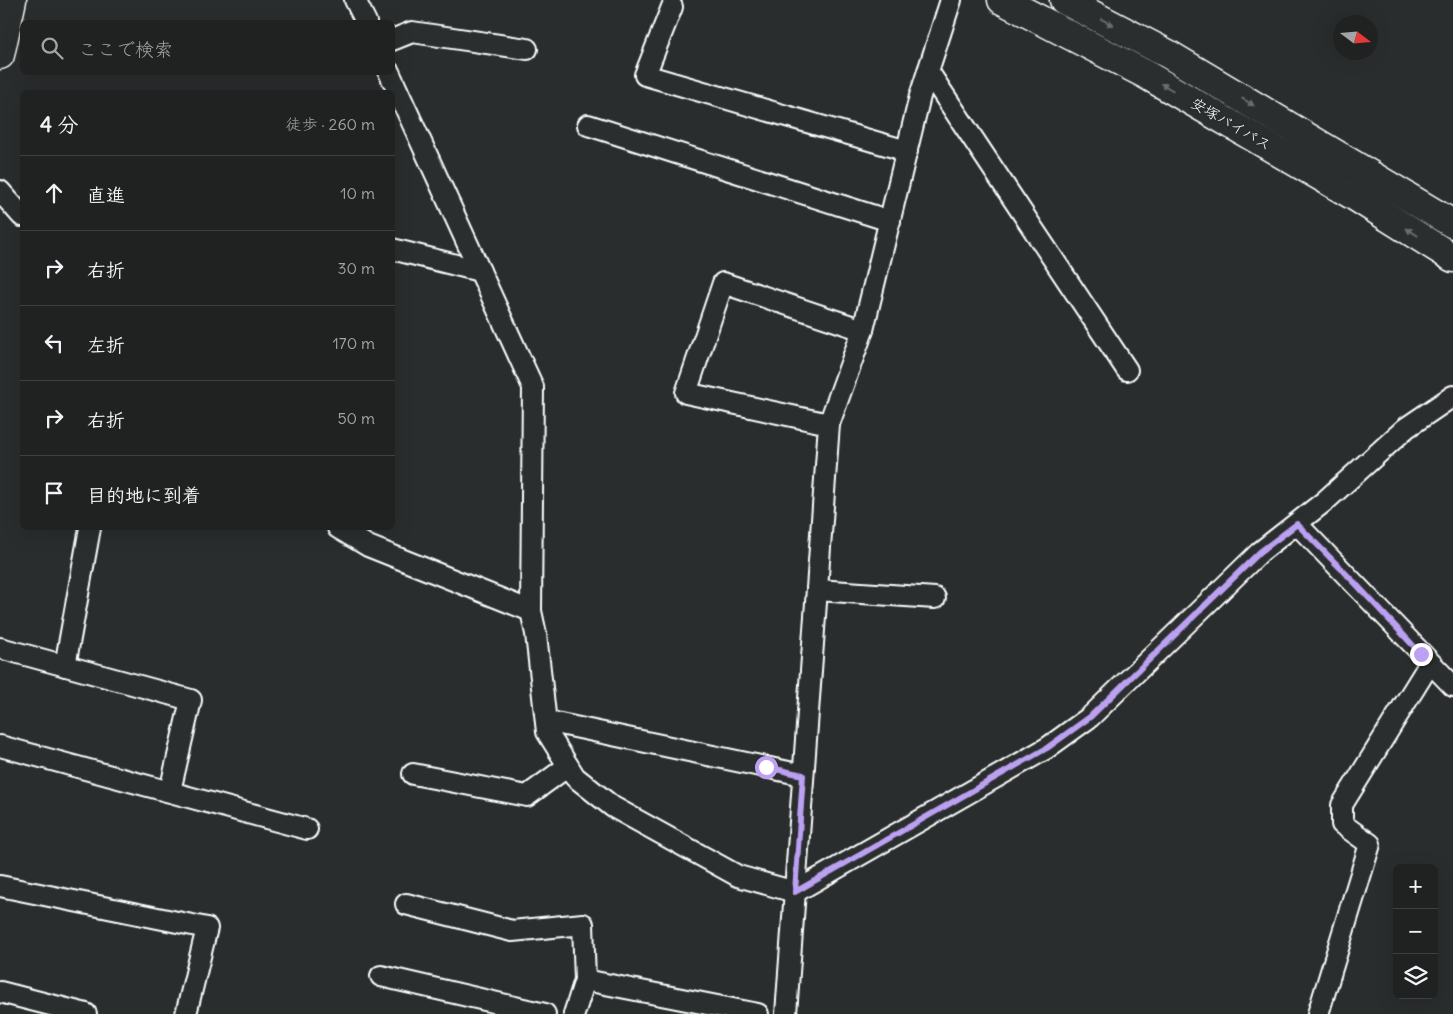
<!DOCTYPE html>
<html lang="ja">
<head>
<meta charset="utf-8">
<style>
  :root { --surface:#202222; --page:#282a2a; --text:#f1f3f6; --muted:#a2a4a5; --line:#3d3f40 }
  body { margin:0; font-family:Delius,"Klee One",sans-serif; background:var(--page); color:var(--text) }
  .controls { position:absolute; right:15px; bottom:15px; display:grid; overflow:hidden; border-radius:8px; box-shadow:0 5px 20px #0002 }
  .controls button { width:45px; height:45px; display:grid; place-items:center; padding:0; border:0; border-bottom:1px solid var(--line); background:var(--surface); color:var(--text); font:25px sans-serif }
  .compass { position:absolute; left:1333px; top:15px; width:45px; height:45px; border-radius:50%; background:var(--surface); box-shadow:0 5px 20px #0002; rotate:106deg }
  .stop { position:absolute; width:15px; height:15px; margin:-11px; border:4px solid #bca0f2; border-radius:50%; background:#fff }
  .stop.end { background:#bca0f2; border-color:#fff; box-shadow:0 1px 5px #0008 }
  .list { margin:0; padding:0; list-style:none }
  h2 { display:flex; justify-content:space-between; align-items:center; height:65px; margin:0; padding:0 20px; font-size:21px }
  h2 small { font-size:16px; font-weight:400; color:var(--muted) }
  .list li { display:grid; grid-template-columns:32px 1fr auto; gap:15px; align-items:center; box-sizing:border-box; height:75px; padding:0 20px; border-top:1px solid var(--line) }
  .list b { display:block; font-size:19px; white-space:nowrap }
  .list em { font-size:16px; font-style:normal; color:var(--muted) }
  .icon { flex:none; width:28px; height:28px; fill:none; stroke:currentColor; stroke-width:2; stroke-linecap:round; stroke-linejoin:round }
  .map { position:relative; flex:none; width:1453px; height:1014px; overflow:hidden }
  .search { position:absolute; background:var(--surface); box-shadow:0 5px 20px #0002; left:20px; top:20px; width:375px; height:55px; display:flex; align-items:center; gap:12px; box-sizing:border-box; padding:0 18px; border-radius:8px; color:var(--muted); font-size:19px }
  .panel { position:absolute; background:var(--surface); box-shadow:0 5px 20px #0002; left:20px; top:90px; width:375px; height:440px; border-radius:8px }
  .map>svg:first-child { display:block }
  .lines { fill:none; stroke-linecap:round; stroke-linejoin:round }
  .street-casing { stroke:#fff; stroke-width:24 }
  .secondary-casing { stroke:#fff; stroke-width:31 }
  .primary-casing { stroke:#fff; stroke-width:31 }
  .street { stroke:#2a2d2e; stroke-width:20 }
  .secondary { stroke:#2a2d2e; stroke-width:28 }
  .primary { stroke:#2a2d2e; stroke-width:28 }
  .oneway { fill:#6a6c6d }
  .route { stroke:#bca0f2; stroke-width:6 }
  .labels { text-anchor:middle; stroke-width:4.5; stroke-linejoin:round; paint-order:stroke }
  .street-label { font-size:15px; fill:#fff; stroke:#2a2d2e }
</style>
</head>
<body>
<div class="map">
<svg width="1453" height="1014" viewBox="0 0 1453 1014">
  <rect width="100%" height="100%" fill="#2a2d2e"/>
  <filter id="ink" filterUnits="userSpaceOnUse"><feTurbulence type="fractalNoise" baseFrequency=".02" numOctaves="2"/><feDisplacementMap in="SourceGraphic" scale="10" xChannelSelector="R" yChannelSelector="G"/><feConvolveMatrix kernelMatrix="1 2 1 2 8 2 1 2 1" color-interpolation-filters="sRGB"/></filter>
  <g filter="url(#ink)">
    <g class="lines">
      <g class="street-casing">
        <g id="street">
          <polyline points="355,0 366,22"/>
          <polyline points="672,7 645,75 907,151"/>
          <polyline points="392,40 412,32 527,49"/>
          <polyline points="928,71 1127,370"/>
          <polyline points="389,72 533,387 531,611 536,634 547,732 575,777 613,807 738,876 795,892 1047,748 1090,717 1260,552 1325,501 1406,428 1453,396"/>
          <polyline points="588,125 890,221"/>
          <polyline points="0,191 22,216"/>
          <polyline points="392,249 480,271"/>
          <polyline points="829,424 686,393 723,283 863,330"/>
          <polyline points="1297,524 1453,686"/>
          <polyline points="338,528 368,546 531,611"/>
          <polyline points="817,590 935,598"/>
          <polyline points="0,648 191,700 170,791"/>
          <polyline points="65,666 90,528"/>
          <polyline points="546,721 803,775"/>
          <polyline points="0,746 307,829"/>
          <polyline points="413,774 527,796 568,766"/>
          <polyline points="0,886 207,928 186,1014"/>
          <polyline points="406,904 512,931 583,924 585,980"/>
          <polyline points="381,976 545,1014"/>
          <polyline points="0,992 86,1014"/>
          <polyline points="574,1014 585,980 758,1014"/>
          <polyline points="786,1014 829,424 863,330 920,96 951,0"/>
          <polyline points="1318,1014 1370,844 1342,824 1342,805 1430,663"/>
        </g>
      </g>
      <g class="secondary-casing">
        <polyline id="secondary" points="0,55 12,0"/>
      </g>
      <g class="primary-casing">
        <g id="primary">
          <polyline points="1002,0 1145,74 1354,196 1453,258"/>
          <polyline points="1064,0 1168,54 1453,224"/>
        </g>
      </g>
      <use href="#street" class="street"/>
      <use href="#secondary" class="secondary"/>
      <use href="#primary" class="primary"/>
    </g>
    <defs><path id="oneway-solid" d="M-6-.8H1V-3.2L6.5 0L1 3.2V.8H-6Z" transform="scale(1.25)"/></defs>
    <g class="oneway">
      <use href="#oneway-solid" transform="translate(1107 22) rotate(27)"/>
      <use href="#oneway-solid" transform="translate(1167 87) rotate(-150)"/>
      <use href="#oneway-solid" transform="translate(1248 102) rotate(31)"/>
      <use href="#oneway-solid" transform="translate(1412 232) rotate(-148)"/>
    </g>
  </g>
  <g class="lines" filter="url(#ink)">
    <polyline class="route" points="766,767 803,775 795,892 1047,748 1090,717 1260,552 1297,524 1356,584 1421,654"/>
  </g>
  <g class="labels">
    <g class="street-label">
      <text transform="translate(1231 124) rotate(30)" y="5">安塚バイパス</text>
    </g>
  </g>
</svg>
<div class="controls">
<button>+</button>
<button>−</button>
<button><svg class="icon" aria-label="layers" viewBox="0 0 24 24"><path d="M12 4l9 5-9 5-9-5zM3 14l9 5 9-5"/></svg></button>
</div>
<svg class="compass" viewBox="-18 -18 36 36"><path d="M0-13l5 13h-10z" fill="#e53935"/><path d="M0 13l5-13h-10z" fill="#a2a4a5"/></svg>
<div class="stop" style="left:766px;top:767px"></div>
<div class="stop end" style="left:1421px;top:654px"></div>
<div class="search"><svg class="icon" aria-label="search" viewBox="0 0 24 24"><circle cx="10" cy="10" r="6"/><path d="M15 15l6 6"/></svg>ここで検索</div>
<section class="panel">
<h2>4 分<small>徒歩 · 260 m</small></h2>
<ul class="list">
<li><svg class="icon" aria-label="ahead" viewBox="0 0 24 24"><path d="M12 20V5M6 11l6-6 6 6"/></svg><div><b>直進</b></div><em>10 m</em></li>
<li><svg class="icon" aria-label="right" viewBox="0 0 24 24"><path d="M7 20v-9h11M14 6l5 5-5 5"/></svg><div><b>右折</b></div><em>30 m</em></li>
<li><svg class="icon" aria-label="left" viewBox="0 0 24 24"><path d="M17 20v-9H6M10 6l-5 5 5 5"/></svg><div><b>左折</b></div><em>170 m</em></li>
<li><svg class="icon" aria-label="right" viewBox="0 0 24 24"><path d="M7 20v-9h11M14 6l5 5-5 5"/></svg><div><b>右折</b></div><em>50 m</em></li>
<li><svg class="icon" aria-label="arrive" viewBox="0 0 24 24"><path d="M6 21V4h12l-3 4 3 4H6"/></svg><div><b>目的地に到着</b></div></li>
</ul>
</section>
</div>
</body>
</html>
